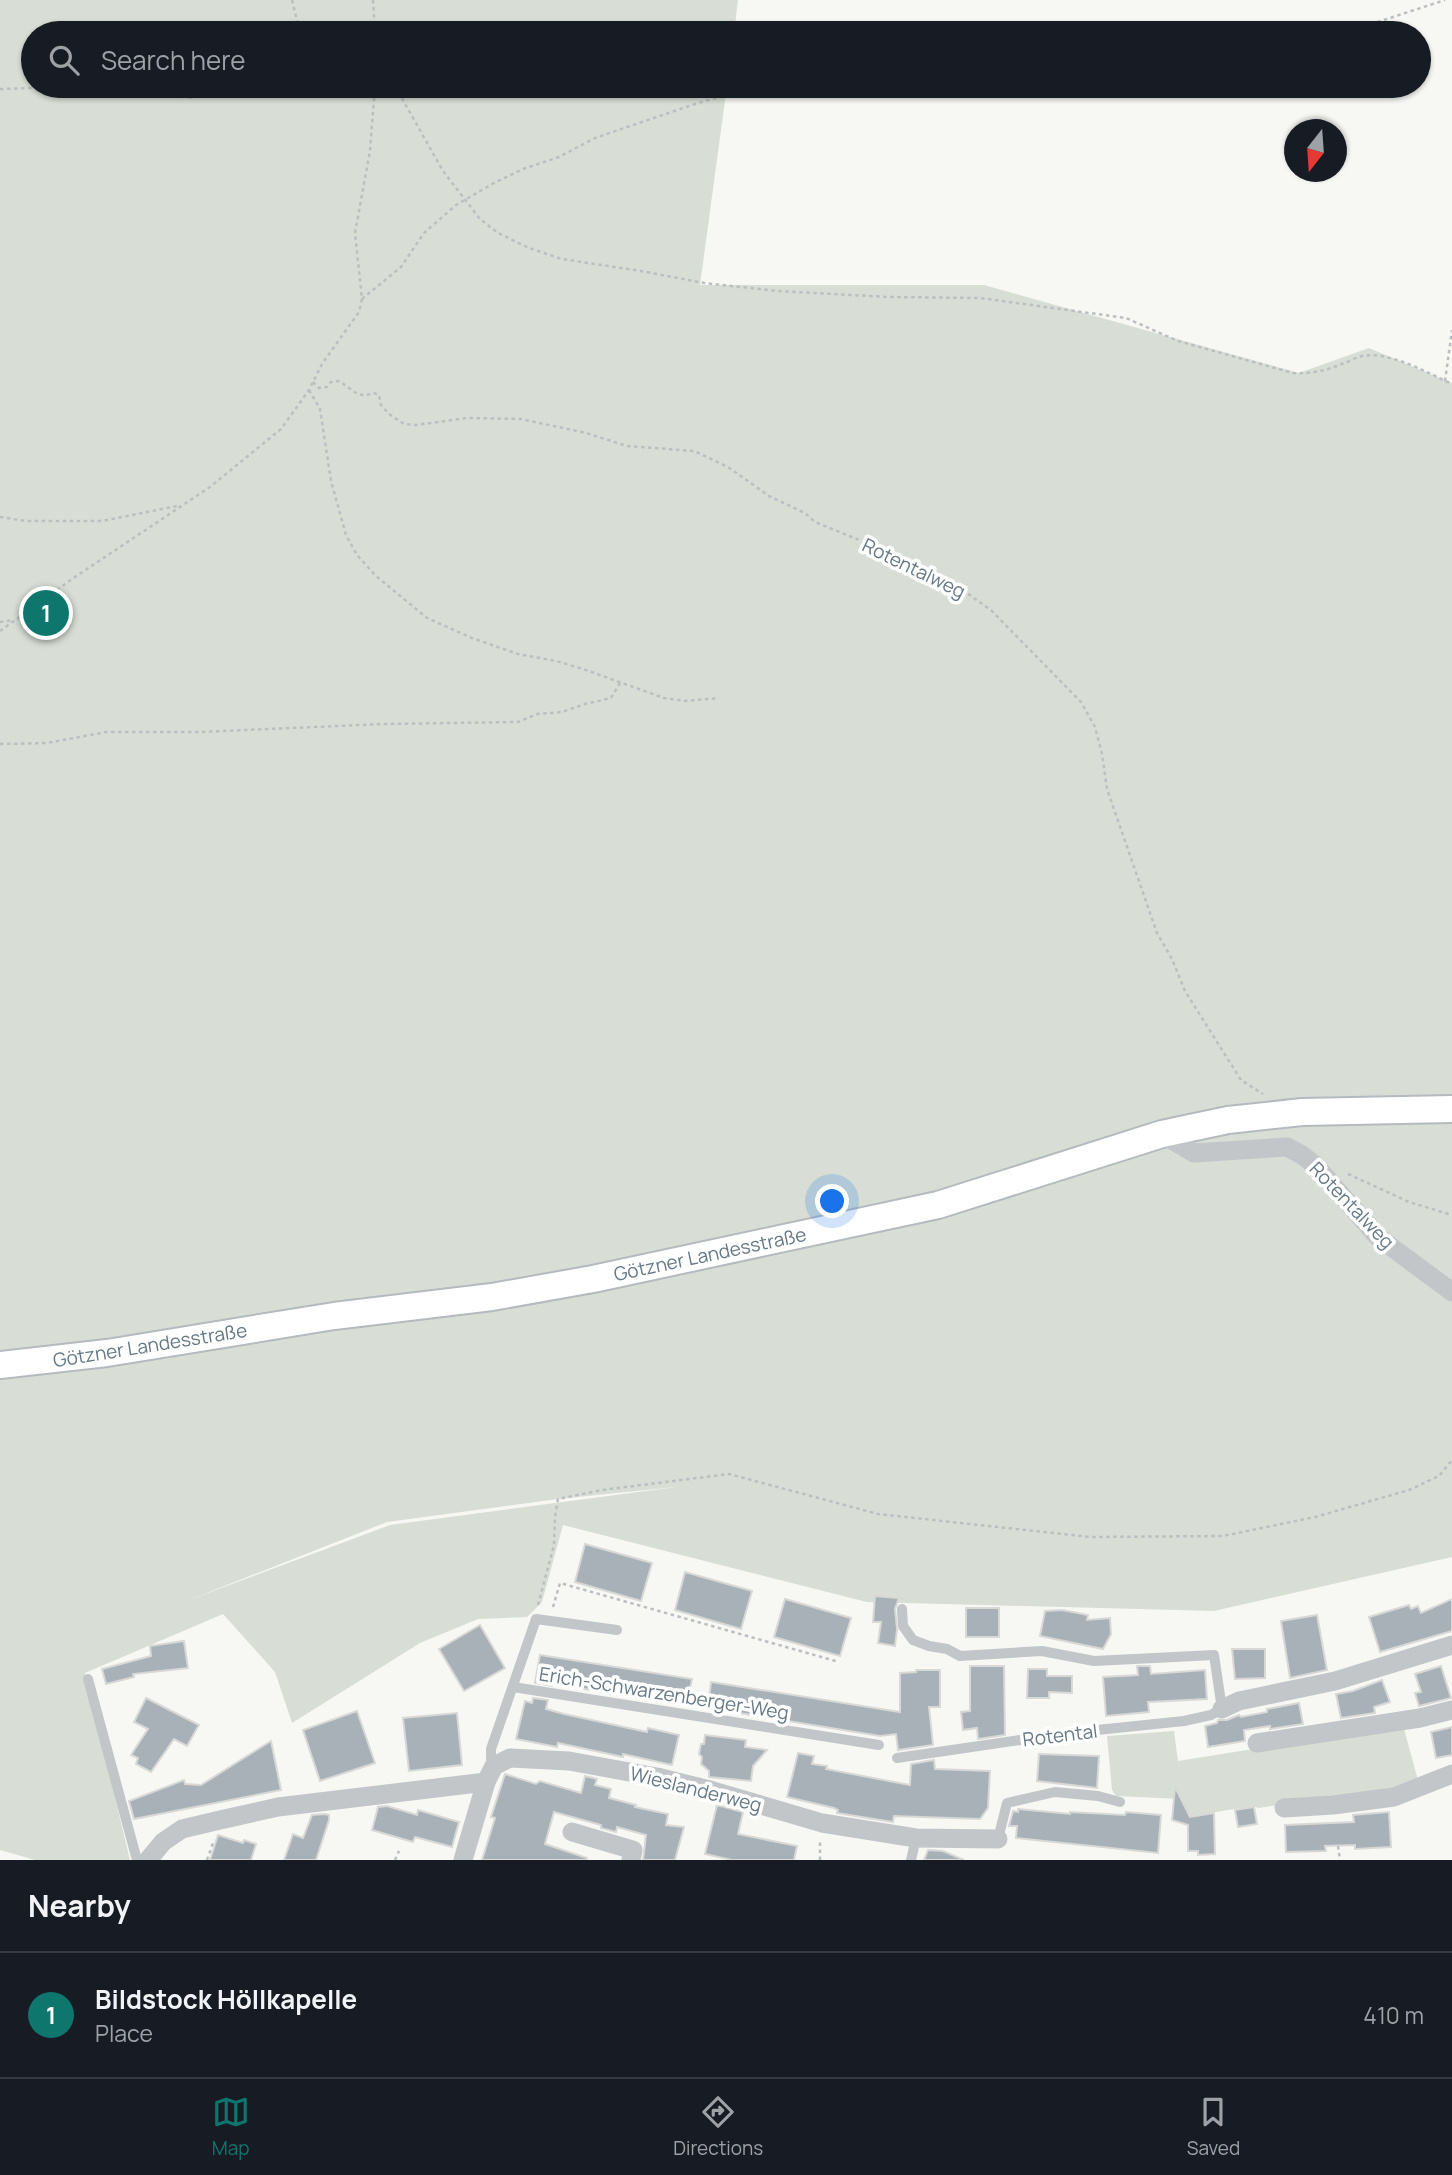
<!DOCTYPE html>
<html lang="en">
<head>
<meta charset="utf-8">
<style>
  :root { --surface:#171b24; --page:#242831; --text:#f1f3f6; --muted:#9ea1a6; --line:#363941; --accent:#0f766e }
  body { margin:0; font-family:Manrope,sans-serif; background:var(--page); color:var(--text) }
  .compass { position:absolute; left:1284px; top:119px; width:63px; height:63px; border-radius:50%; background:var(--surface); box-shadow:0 2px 5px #0004; rotate:197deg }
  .you { position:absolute; left:833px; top:1202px; width:24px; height:24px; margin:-18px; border:5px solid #fff; border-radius:50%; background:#1a73e8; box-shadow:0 0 0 10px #1a73e833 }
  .badge { display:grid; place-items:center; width:46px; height:46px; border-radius:50%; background:var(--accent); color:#fff; font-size:23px; font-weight:700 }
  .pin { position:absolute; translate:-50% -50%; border:4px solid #fff; box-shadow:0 2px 7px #0006 }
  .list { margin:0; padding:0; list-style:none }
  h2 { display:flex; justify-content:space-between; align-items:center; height:91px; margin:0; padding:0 28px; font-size:30px }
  h2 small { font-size:23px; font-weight:400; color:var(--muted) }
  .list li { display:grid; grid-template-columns:46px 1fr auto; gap:21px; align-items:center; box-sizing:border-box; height:126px; padding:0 28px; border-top:2px solid var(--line) }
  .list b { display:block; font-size:26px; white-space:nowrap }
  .list p { margin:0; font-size:23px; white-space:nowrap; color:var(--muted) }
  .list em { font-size:23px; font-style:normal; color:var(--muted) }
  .icon { flex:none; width:38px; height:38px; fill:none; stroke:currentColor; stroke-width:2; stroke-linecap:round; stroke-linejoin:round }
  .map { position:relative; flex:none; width:1452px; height:1860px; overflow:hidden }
  .search { position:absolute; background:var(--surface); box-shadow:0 2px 5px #0004; left:21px; right:21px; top:21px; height:77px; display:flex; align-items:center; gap:18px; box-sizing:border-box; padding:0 24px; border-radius:38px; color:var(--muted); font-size:26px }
  .sheet { height:217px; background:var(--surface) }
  nav { display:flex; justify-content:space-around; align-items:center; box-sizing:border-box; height:98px; border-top:2px solid var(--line); background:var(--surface); font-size:19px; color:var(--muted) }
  nav a { display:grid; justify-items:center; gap:4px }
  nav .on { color:var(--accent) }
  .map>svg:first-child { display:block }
  .green { fill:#d8ded5; fill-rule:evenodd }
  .building { fill:#a8b1b7; stroke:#d8d8d6; stroke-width:2 }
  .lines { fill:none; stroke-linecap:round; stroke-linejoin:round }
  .secondary-casing { stroke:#b4babe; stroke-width:30 }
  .path { stroke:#bcbfc1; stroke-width:2.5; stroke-dasharray:3.5 3.5; stroke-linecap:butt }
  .service { stroke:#c2c6c9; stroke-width:10 }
  .minor { stroke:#c2c6c9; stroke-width:19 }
  .secondary { stroke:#fff; stroke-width:26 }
  .labels { text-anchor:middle; stroke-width:7; stroke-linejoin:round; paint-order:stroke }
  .street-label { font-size:19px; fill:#657885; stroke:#fff }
</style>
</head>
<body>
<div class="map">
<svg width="1452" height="1860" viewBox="0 0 1452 1860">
  <rect width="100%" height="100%" fill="#f7f7f4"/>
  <g class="green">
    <path d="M0,0H738L734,33H33V86H727L700,285H984L1299,373L1369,348L1452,383V1557L1214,1611L867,1602L563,1525L542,1602L527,1617L478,1619L420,1643L292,1723L275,1672L223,1614L85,1673L130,1860H35L0,1850ZM676,1487L390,1525L189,1600L387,1522L558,1499Z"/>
    <polygon points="1403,1725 1419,1784 1258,1808 1254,1806 1190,1816 1181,1799 1116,1796 1112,1790 1107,1736 1174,1731 1178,1761"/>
  </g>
  <g class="building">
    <polygon points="585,1544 652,1563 641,1601 575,1582"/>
    <polygon points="685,1572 752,1591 741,1629 675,1610"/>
    <polygon points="875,1596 899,1598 895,1609 897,1629 895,1646 878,1643 881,1622 873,1622"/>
    <polygon points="785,1599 851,1618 840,1656 774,1637"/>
    <polygon points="1452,1599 1452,1631 1380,1652 1369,1617 1409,1605 1411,1609 1418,1606 1421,1613"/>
    <rect x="966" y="1608" width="33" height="29"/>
    <polygon points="1062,1610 1088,1615 1087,1620 1110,1618 1111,1634 1103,1649 1040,1636 1045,1611"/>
    <polygon points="1317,1615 1327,1670 1290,1678 1281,1621"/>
    <polygon points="480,1625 505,1668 464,1691 439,1649"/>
    <polygon points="184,1641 188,1668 133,1674 134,1677 106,1684 102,1669 151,1656 150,1646"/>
    <polygon points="1232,1649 1265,1649 1265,1678 1235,1679"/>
    <polygon points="540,1655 692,1679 686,1705 553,1684 552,1686 535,1683"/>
    <polygon points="970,1666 1004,1666 1005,1735 978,1739 977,1728 963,1730 961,1712 970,1711"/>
    <polygon points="1137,1666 1150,1666 1151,1674 1205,1670 1207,1699 1148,1702 1149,1712 1106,1716 1103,1677 1138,1675"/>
    <polygon points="1441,1666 1451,1698 1419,1706 1415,1693 1421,1692 1415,1674"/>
    <polygon points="1028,1669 1047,1669 1047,1676 1072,1676 1072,1693 1049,1692 1049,1698 1027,1698"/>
    <polygon points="916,1670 940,1670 940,1707 929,1707 933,1745 898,1750 896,1734 880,1736 708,1708 711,1682 900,1712 900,1673 916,1672"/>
    <polygon points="1382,1680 1390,1702 1374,1707 1375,1713 1341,1718 1336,1694 1353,1691"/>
    <polygon points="146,1698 199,1725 187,1746 174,1739 151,1772 136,1764 138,1758 131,1755 148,1729 134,1722"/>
    <polygon points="533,1698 548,1700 546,1709 564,1714 647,1732 648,1728 679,1735 672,1765 623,1754 623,1757 558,1743 557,1747 516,1739 525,1701 532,1703"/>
    <polygon points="1299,1703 1303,1724 1270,1729 1270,1726 1244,1730 1245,1741 1208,1747 1205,1726 1217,1723 1218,1720 1227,1720 1239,1715 1241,1717 1267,1712 1267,1709"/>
    <polygon points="357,1711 375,1763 320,1781 303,1730"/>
    <polygon points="457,1713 462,1765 409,1771 403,1718"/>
    <polygon points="1452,1727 1452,1755 1436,1758 1431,1732"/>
    <polygon points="705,1735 746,1740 745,1747 767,1750 753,1766 751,1781 709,1777 709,1771 701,1764 702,1757 699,1754 701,1744 704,1744"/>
    <polygon points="271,1741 281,1790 134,1819 129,1801 184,1780 185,1784 201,1785"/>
    <polygon points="798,1753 814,1756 812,1764 827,1766 826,1769 910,1785 911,1764 934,1760 935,1769 990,1771 988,1808 980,1819 894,1816 893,1822 837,1813 838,1810 834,1808 787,1797"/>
    <polygon points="1039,1754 1099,1756 1097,1788 1037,1781"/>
    <polygon points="505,1774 536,1784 540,1781 581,1793 585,1776 597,1779 595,1785 611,1789 609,1798 636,1805 635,1807 668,1814 666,1825 684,1827 675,1860 643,1860 646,1835 617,1827 616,1832 601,1828 601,1825 554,1812 545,1844 587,1858 586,1860 482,1860 495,1818 491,1817"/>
    <polygon points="1175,1787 1190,1817 1214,1813 1215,1854 1198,1855 1198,1851 1188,1851 1188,1825 1172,1820"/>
    <polygon points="717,1805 743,1812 738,1834 797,1846 794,1860 732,1860 705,1854"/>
    <polygon points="387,1806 417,1815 418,1810 459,1822 452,1847 415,1837 413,1842 372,1830 378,1807"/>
    <polygon points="1254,1807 1257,1824 1238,1827 1235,1810"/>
    <polygon points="1018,1809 1070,1814 1070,1812 1125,1815 1126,1812 1161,1815 1158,1853 1016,1838 1017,1826 1009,1826 1013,1811 1018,1812"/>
    <polygon points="1389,1812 1391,1847 1355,1849 1355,1845 1325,1846 1326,1851 1286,1852 1285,1825 1354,1822 1353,1815"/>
    <polygon points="325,1814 329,1815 329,1820 316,1860 284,1860 293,1834 303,1838 312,1815"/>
    <polygon points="218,1835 243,1843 244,1840 256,1844 251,1860 210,1860"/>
    <polygon points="928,1850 943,1851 964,1860 924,1860"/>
  </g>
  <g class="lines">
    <g class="secondary-casing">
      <polyline id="secondary" points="0,1365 107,1353 334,1316 492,1297 593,1279 938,1205 1162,1134 1228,1120 1302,1112 1452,1109"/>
    </g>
    <g class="path">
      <polyline points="292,0 300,33"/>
      <polyline points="373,0 375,33"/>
      <polyline points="1344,33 1445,0"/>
      <path d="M395,86L443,171L480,219L498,233L529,248L562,259L641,271L704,283L778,291L888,297L980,298L1126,318L1178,341L1293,373C1310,374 1325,371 1342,364C1348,362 1356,357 1362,356C1390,351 1428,373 1452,384"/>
      <polyline points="0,89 87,86 193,98 235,86"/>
      <polyline points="362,299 401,267 424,233 456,205 494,183 523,169 559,157 595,138 695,104 756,86"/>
      <polyline points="1445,381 1452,330"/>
      <path d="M313,382L319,388L327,387L331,382L339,381C354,390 357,399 374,393L379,395L381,405L389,414L404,424L416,425L467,418L521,419L586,433L627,446L694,451L728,467L769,496L805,513L815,522L859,540L892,561L932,575L967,593L992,611L1081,702L1095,727L1102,754L1107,789L1157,933L1172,959L1185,991L1241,1080L1263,1094"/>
      <polyline points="309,390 320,409 331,481 346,535 357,555 376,576 427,618 472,638 518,654 556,661 583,669 664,698 685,701 719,698"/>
      <polyline points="0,517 26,521 102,521 177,506"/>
      <polyline points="0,622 13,620"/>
      <polyline points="0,631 72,579 210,487 281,429 309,390 322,364 359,312 362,299 355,233 370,151 375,86"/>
      <polyline points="0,744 47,743 106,732 200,732 383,724 518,722 537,714 562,712 585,704 611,698 620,683"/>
      <polyline points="1348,1174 1409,1202 1452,1215"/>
      <polyline points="538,1605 554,1545 555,1517 558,1499 602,1490 729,1474 878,1514 1090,1537 1223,1536 1315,1517 1409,1490 1439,1476 1452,1460"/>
      <polyline points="553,1607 560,1583 839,1662"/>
      <polyline points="1338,1846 1340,1860"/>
      <polyline points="207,1860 214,1840"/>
      <polyline points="395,1860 399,1851"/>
      <polyline points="820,1860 820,1839"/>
    </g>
    <g class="service">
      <polyline points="88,1679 137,1860"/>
      <polyline points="513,1687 879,1745"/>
      <polyline points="897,1758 1068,1733 1184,1721 1211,1715 1222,1709 1214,1655 1094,1661 1042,1651 960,1656 947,1649 929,1646 913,1640 903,1626 902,1609"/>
      <polyline points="494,1766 491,1758 491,1749 536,1619 617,1630"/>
      <polyline points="998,1839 1007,1803 1055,1792 1098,1796 1120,1802"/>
      <polyline points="911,1860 916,1838"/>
    </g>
    <g class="minor">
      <polyline points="1162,1134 1194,1153 1287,1147 1302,1155 1316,1166 1378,1237 1452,1292"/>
      <polyline points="1222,1709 1239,1701 1335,1681 1452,1645"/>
      <polyline points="1257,1743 1420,1718 1452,1710"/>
      <polyline points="1284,1808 1333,1805 1394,1797 1452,1774"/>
      <polyline points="572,1832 633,1850 631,1860"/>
      <polyline points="148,1860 163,1842 182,1829 220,1820 278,1807 486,1782"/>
      <polyline points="463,1860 486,1782 494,1766 510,1758 569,1761 657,1777 710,1790 822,1823 916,1838 998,1839"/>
    </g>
    <use href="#secondary" class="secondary"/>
  </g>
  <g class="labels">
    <g class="street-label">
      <text transform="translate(914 568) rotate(26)" y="7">Rotentalweg</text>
      <text transform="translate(1352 1205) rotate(46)" y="7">Rotentalweg</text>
      <text transform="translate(710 1254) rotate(-12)" y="7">Götzner Landesstraße</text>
      <text transform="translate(150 1345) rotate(-9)" y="7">Götzner Landesstraße</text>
      <text transform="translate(664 1693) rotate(9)" y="7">Erich-Schwarzenberger-Weg</text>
      <text transform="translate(1060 1735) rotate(-7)" y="7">Rotental</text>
      <text transform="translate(696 1789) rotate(14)" y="7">Wieslanderweg</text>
    </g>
  </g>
</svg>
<svg class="compass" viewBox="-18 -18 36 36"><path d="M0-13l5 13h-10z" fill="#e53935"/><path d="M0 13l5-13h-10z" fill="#9ea1a6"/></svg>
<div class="you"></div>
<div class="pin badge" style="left:46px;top:613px">1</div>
<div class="search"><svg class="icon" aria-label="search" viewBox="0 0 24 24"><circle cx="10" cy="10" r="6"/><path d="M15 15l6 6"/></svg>Search here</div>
</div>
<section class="sheet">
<h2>Nearby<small></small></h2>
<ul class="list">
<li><span class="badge">1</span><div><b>Bildstock Höllkapelle</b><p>Place</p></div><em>410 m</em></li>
</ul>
</section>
<nav>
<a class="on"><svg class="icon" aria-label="map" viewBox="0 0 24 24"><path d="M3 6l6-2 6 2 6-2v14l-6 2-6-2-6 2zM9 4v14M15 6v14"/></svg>Map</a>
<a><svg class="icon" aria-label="directions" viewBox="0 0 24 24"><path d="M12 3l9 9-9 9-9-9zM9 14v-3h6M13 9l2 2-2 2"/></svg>Directions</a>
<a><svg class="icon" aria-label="saved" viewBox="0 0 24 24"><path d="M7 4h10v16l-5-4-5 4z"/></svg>Saved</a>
</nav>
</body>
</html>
